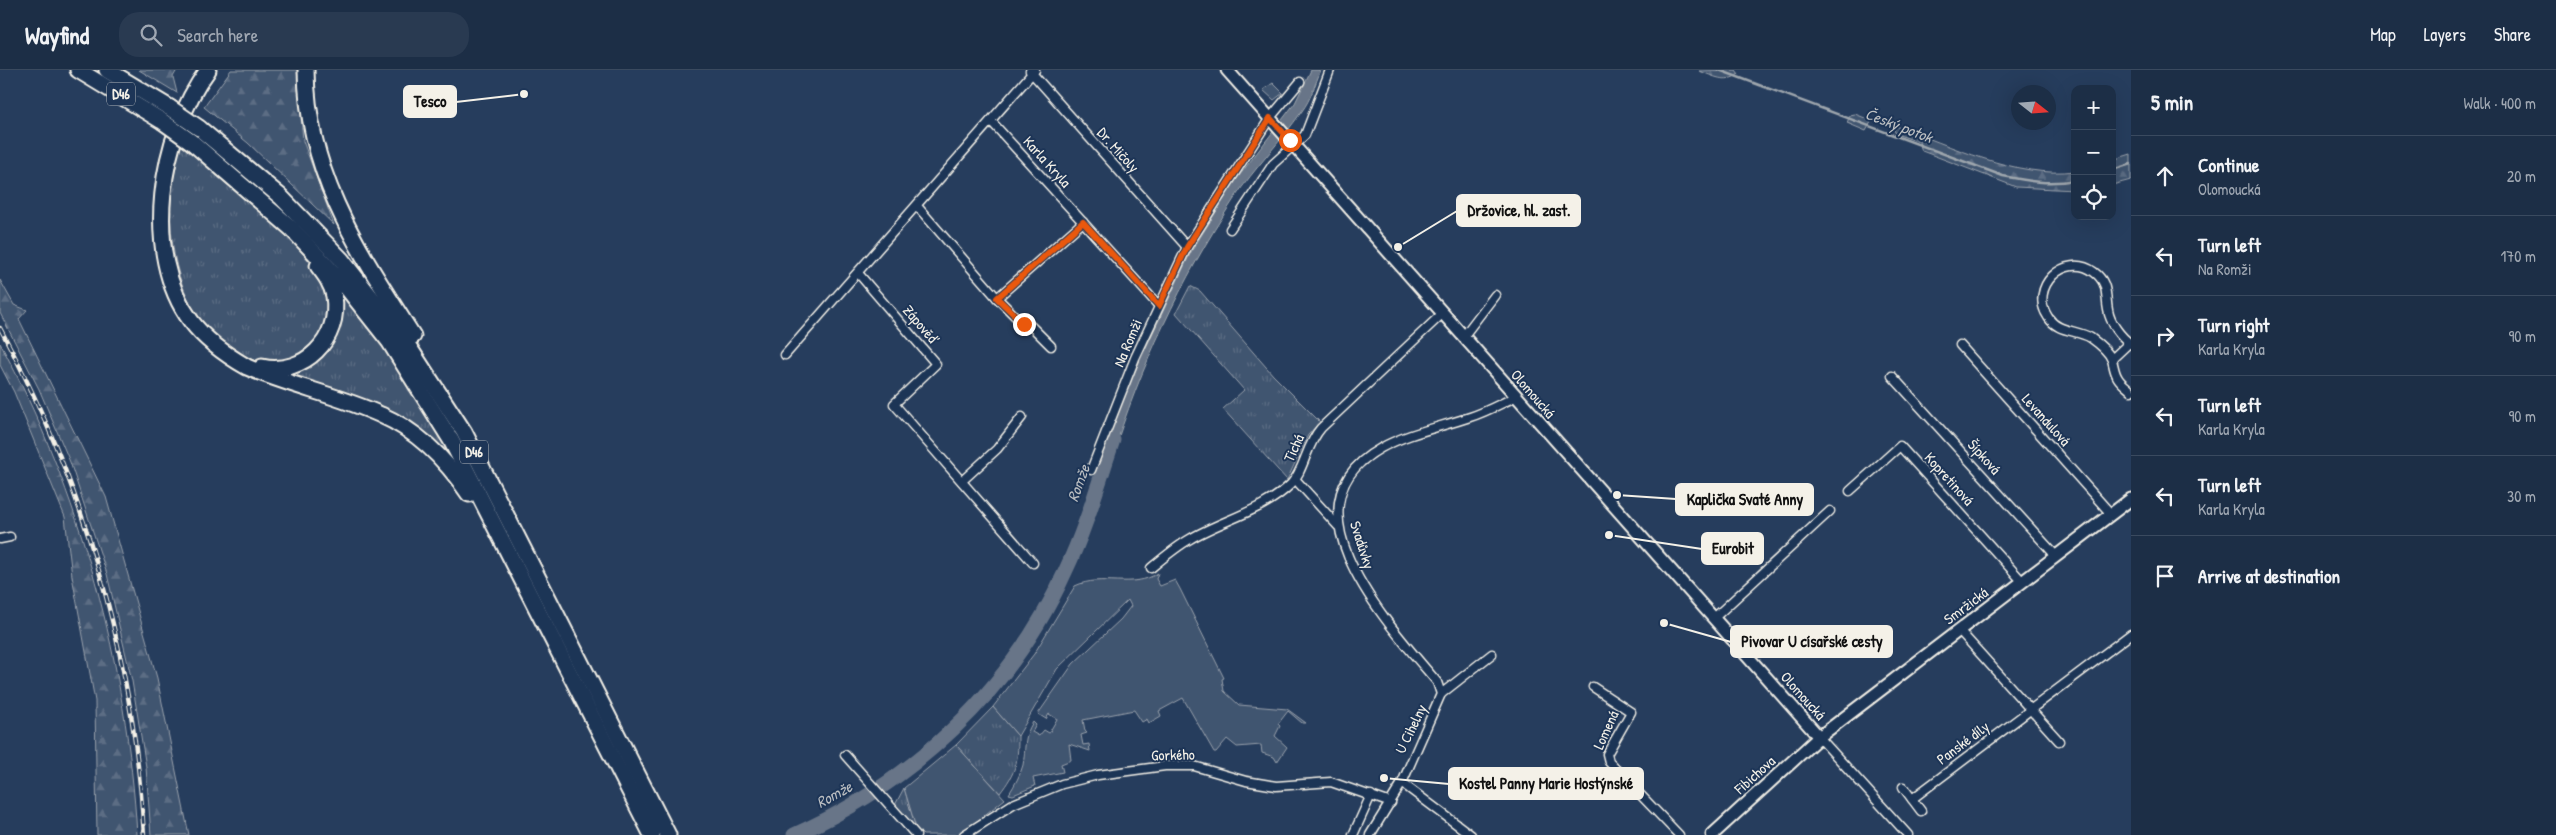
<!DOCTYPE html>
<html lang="en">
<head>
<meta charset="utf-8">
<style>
  :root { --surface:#1c2e46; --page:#293a51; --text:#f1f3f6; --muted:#a0a8b3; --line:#3a4a5f }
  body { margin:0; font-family:"Patrick Hand",sans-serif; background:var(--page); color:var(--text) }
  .controls { position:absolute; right:15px; top:15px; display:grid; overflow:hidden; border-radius:10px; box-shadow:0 5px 20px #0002 }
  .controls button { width:45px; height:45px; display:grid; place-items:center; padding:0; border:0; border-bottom:1px solid var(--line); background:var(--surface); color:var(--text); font:25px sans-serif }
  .compass { position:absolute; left:2011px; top:15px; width:45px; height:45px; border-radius:50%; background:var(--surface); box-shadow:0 5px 20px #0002; rotate:107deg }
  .stop { position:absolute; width:15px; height:15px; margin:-11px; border:4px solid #ea580c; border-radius:50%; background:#fff }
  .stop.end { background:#ea580c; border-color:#fff; box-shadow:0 1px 5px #0008 }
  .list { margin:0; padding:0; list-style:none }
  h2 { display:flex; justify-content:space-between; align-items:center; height:65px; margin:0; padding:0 20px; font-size:21px }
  h2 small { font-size:16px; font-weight:400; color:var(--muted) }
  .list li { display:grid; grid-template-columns:32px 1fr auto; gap:15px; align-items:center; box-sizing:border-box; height:80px; padding:0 20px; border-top:1px solid var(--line) }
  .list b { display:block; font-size:19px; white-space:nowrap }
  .list p { margin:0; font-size:16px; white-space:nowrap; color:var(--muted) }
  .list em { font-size:16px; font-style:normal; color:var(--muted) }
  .icon { flex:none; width:28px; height:28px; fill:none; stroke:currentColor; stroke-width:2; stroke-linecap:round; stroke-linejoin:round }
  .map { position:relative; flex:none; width:2131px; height:765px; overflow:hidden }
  header { display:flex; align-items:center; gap:30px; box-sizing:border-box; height:70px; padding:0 25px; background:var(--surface); border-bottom:1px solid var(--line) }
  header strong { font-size:24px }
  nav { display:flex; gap:28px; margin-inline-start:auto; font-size:18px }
  .search { width:350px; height:45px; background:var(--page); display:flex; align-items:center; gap:12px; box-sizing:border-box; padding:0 18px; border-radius:20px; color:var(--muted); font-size:19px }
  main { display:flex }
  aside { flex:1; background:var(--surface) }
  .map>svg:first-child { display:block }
  .grass { fill:url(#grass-tufts); stroke:#9aa2ac }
  .forest { fill:url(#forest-firs); stroke:#9aa2ac }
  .garden { fill:#40546f; stroke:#9aa2ac }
  .water { fill:#677588; stroke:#9fa7ae }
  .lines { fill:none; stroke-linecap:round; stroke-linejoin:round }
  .stream { stroke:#9fa7ae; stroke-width:2.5 }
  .river { stroke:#677588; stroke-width:15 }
  .street-casing { stroke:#f4f1e8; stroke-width:11 }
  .secondary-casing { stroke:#f4f1e8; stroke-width:15 }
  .highway-casing { stroke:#f4f1e8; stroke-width:19 }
  .street { stroke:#1d3557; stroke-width:8 }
  .secondary { stroke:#1d3557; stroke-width:11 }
  .highway { stroke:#1d3557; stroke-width:15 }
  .rail-casing { stroke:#f4f1e8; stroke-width:4.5 }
  .rail { stroke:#1d3557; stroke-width:2.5; stroke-dasharray:8; stroke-linecap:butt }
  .highway-bridge-casing { stroke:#f4f1e8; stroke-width:19; stroke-linecap:butt }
  .highway-bridge { stroke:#1d3557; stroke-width:15 }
  .route { stroke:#ea580c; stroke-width:6 }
  .labels { text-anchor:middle; stroke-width:4; stroke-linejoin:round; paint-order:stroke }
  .shield { fill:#1d3557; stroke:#b4b9bc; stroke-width:1 }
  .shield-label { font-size:14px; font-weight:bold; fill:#f4f1e8 }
  .street-label { font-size:15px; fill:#f4f1e8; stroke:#1d3557 }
  .water-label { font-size:16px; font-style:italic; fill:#bcbfc2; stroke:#1d3557 }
  .leader { fill:none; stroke:#f4f1e8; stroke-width:2 }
  .callout-dot { fill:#f4f1e8; stroke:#1d3557; stroke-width:2 }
  .callout { fill:#f4f1e8; stroke:#f4f1e8; stroke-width:2 }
  .callout-label { font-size:16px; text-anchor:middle; font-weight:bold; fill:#111 }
</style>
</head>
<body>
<header>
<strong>Wayfind</strong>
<div class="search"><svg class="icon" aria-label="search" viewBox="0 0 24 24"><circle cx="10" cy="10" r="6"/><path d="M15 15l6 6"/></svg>Search here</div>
<nav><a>Map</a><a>Layers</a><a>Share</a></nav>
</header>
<main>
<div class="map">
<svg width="2131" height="765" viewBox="0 0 2131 765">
  <defs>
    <pattern id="grass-tufts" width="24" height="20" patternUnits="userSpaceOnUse" patternTransform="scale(1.25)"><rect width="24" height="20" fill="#40546f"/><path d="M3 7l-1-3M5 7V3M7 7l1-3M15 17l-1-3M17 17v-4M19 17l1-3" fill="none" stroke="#5c6d84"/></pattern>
    <pattern id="forest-firs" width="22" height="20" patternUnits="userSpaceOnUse" patternTransform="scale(1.25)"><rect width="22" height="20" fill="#40546f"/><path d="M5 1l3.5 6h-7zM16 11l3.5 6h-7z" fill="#5c6d84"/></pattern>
  </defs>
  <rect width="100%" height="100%" fill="#263d5d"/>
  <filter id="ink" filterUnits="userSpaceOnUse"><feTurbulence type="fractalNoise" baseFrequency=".02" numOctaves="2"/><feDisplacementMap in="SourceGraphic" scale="10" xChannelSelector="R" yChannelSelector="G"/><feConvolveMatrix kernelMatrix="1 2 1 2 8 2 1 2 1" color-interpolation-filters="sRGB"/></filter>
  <g filter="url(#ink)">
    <g class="grass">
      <path d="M180,73C217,98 313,178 325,220C335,254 310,294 272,294C258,294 241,285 230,278C179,246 166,173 172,118C174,103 178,88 180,73Z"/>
      <path d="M336,214C380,269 418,326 452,387L438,375L286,305L307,296L327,277Z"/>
      <polygon points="1190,216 1200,221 1273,305 1320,352 1308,365 1287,410 1223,339 1244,320 1176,243"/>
      <path d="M993,637L1018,666C1018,693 1016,702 1000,723L956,675Z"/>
      <polygon points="904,718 916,758 894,737"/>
    </g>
    <g class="forest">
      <polygon points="139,0 177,0 173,7 177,23"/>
      <polygon points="231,0 297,0 303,71 334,155 248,73 204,37"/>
      <path d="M1736,0L1739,4C1725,14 1714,6 1699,1Z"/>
      <polygon points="1855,44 1870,50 1871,52 1866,61 1847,53 1850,45"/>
      <path d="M1896,56C1949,75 2018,109 2075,101V120L2016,117L1922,81L1919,72L1896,64L1894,60Z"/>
      <polygon points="2131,84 2131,110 2112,115 2112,90"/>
      <polygon points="0,210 14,235 27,240 19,249 106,427 157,608 189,765 151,765 146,697 132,611 107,504 70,392 39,319 0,243"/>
      <path d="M0,273C81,423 127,595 137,765H97L95,631L72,506L65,447L14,322L0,295Z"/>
    </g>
    <g class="garden">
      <polygon points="1273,13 1283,23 1274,30 1263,20"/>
      <path d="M1158,503L1156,509L1160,516L1175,510L1180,519L1224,608L1222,609L1224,621L1239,635L1287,639L1306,653H1302L1288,641L1278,654L1280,656L1275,666L1287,677L1277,692L1274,687L1262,683L1261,675L1237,677L1227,669L1216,682H1214L1183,628L1159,641L1161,646L1149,653L1147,649L1142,652L1134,640L1083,650L1085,661L1087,663L1081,665L1083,675L1089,674L1090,681L1069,674L1071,690L1061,694L1063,702L1033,708L1035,716L1013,725L1009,724C1015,714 1020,706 1023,695C1026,679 1023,667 1033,652L1036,655L1032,662L1039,666L1044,660L1049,663L1057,649L1049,644L1046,649L1038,644L1073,594L1121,549L1131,536L1128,530L1057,599L1018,666L993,637L1034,584L1075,516C1102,503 1133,520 1158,503Z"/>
      <polygon points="956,675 1005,729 959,765 923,765 916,758 904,718"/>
    </g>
    <path class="water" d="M1311,0H1321C1315,14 1311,29 1302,41C1281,72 1254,98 1234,129C1181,209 1140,298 1111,390L1101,387L1126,320L1191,182L1236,110L1295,33Z"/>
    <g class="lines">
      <g class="stream">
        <path d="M1719,0L2003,106C2028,111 2049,115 2075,110"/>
        <polyline points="2112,100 2131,94"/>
      </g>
      <path class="river" d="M794,765C912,713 1011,621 1065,502C1085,460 1098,415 1113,370"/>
      <g class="street-casing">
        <g id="street">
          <polyline points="1030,1 1187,177"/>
          <polyline points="991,51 1159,236"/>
          <polyline points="917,136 997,228 1083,152"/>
          <polyline points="1230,159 1273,94 1305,65 1330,0"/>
          <polyline points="858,203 936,294 894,334 1033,493"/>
          <polyline points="997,228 1019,250 1031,256 1051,276"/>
          <polyline points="1463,267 1495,225"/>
          <path d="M2131,274C2121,267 2110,253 2108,240C2105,225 2109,213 2094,202C2065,181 2028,218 2048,247C2058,263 2076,259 2091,268C2098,273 2109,282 2112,290C2114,296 2114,302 2118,308C2121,313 2127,317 2131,321"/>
          <polyline points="1960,275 2111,444"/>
          <polyline points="785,285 1035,0"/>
          <polyline points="2112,289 2129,273"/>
          <polyline points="1892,306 2056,486"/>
          <polyline points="1091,400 1135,288 1187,177 1270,48 1300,12"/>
          <polyline points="1295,409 1338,456"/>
          <polyline points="962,411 997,379 1022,347"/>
          <polyline points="1850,421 1900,376 2022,511"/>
          <polyline points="0,469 10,467"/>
          <path d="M1151,498C1163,488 1176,477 1190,469C1222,450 1264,441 1291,414C1304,401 1306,375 1321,358L1443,243"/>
          <polyline points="1714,548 1830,441"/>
          <polyline points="1959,560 2059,671"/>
          <polyline points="1593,617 1631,642 1607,684 1609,692 1679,765"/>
          <path d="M1441,624L1437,612C1390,556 1277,436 1381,378C1408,363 1441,357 1470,347C1486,342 1500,334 1515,327"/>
          <polyline points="1819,667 1908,765"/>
          <polyline points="845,685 916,765"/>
          <polyline points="1402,713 1471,765"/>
          <polyline points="1903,717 1921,741"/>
          <polyline points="1912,729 2131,564"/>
          <polyline points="964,765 1013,734 1062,714 1098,705 1165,696 1194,696 1246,711 1276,716 1331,712 1391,733"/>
          <polyline points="1353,765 1371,725"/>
          <polyline points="1370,765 1402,713 1441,624 1492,584"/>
        </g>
      </g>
      <g class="secondary-casing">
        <g id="secondary">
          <polyline points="1227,0 1819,667"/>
          <polyline points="1712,765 1819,667 2131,429"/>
        </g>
      </g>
      <g class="highway-casing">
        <g id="highway">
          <polyline points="78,0 162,51"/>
          <polyline points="107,0 170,38"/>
          <path d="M208,0C160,64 141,184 191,251C206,271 226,285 247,297C290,316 338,325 381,345C418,361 447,391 469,424"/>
          <path d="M306,0C307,105 359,181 413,266"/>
          <polyline points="199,58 281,127 341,189 403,268 464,362 668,765"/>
          <polyline points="193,73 291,158 344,214 389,271 451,370 652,765"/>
          <path d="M262,297C304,306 341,269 334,226C332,214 325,205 318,196"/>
        </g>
      </g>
      <use href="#street" class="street"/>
      <use href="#secondary" class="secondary"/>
      <use href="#highway" class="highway"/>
      <g class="rail-casing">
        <path id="rail" d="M0,258C84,414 134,588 144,765"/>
      </g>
      <use href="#rail" class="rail"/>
      <g class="highway-bridge-casing">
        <g id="highway-bridge">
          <polyline points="170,38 199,58"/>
          <polyline points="162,51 193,73"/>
        </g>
      </g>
      <use href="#highway-bridge" class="highway-bridge"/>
    </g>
  </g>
  <g class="lines" filter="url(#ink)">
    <polyline class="route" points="1024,254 997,228 1083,152 1159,236 1187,177 1270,48 1290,70"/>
  </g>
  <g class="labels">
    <g class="shield">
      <rect x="107" y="12.5" width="28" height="23" rx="4"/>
      <rect x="460" y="370.5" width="28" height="23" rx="4"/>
    </g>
    <g class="shield-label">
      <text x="121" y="29">D46</text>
      <text x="474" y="387">D46</text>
    </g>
    <g class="street-label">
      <text transform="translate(1118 80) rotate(48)" y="5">Dr. Mičoly</text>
      <text transform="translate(1047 92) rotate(48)" y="5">Karla Kryla</text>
      <text transform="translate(921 255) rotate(49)" y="5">Zápověď</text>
      <text transform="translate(1128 273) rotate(-67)" y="5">Na Romži</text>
      <text transform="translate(1533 324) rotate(49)" y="5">Olomoucká</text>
      <text transform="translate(2046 350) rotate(48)" y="5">Levandulová</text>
      <text transform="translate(1294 378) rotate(-66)" y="5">Tichá</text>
      <text transform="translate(1984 387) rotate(48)" y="5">Šípková</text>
      <text transform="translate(1949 409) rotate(48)" y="5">Kopretinová</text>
      <text transform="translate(1362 475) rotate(72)" y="5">Svadůvky</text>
      <text transform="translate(1966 536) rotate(-37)" y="5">Smržická</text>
      <text transform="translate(1803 626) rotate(48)" y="5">Olomoucká</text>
      <text transform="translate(1411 659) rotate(-64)" y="5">U Cihelny</text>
      <text transform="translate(1606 660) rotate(-66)" y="5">Lomená</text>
      <text transform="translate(1963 673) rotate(-37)" y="5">Panské díly</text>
      <text transform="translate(1173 685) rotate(-1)" y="5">Gorkého</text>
      <text transform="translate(1755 705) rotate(-42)" y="5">Fibichova</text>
    </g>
    <g class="water-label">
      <text transform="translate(1899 55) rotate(21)" y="6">Český potok</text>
      <text transform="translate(1078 413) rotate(-70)" y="6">Romže</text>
      <text transform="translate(834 724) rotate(-29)" y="6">Romže</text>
    </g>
  </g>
  <path class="leader" d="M524 24L456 32M1398 177L1457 141M1617 425L1676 429M1609 465L1702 479M1664 553L1731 572M1384 708L1449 714"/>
  <g class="callout-dot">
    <circle cx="524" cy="24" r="5"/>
    <circle cx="1398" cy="177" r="5"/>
    <circle cx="1617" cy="425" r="5"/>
    <circle cx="1609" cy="465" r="5"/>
    <circle cx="1664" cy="553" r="5"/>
    <circle cx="1384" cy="708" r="5"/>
  </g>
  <g class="callout">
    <rect x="404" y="16" width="52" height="31" rx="5"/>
    <rect x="1457" y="125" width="123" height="31" rx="5"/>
    <rect x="1676" y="414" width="137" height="31" rx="5"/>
    <rect x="1702" y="463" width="61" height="31" rx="5"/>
    <rect x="1731" y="556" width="161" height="31" rx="5"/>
    <rect x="1449" y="698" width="194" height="31" rx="5"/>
  </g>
  <g class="callout-label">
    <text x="430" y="37">Tesco</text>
    <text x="1519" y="146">Držovice, hl. zast.</text>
    <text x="1745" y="435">Kaplička Svaté Anny</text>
    <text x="1733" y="484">Eurobit</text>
    <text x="1812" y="577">Pivovar U císařské cesty</text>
    <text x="1546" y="719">Kostel Panny Marie Hostýnské</text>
  </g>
</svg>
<div class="controls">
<button>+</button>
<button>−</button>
<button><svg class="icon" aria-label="locate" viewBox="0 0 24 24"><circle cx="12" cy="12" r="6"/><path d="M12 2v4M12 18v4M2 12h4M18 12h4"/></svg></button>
</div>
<svg class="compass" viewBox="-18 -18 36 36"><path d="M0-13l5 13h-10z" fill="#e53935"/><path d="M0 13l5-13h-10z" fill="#a0a8b3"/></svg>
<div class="stop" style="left:1290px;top:70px"></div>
<div class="stop end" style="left:1024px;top:254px"></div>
</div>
<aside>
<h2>5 min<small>Walk · 400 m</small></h2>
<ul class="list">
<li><svg class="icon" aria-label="ahead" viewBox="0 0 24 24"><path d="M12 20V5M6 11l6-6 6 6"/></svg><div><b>Continue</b><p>Olomoucká</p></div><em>20 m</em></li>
<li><svg class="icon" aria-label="left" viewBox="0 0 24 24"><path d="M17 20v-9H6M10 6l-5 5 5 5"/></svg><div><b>Turn left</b><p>Na Romži</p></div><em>170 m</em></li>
<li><svg class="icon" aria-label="right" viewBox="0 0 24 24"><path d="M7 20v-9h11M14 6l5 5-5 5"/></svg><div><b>Turn right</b><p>Karla Kryla</p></div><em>90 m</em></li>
<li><svg class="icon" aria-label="left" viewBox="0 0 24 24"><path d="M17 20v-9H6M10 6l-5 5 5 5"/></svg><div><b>Turn left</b><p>Karla Kryla</p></div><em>90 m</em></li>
<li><svg class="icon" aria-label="left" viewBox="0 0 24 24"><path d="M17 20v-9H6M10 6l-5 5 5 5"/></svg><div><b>Turn left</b><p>Karla Kryla</p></div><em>30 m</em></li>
<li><svg class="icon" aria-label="arrive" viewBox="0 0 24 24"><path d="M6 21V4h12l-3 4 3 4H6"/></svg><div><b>Arrive at destination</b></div></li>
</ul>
</aside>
</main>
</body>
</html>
